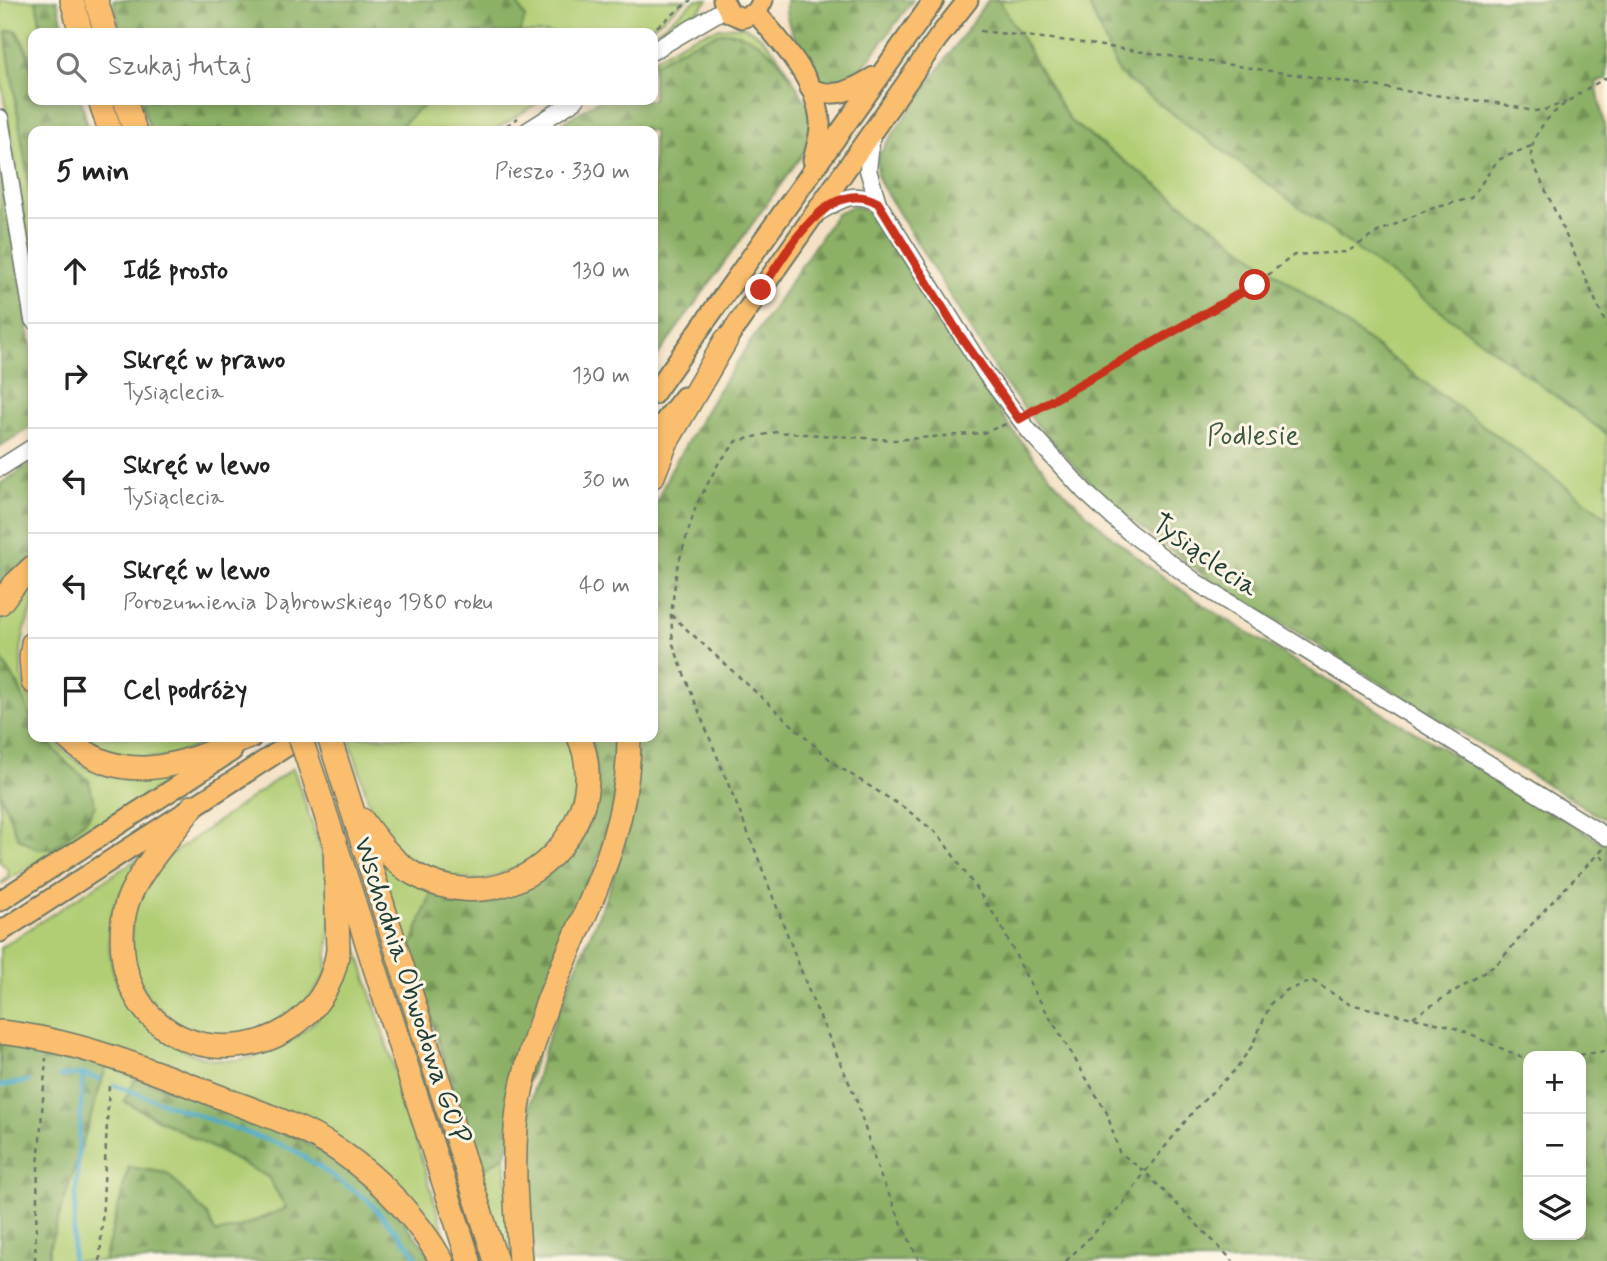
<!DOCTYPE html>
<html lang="pl">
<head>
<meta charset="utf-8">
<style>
  :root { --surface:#fff; --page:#f6f6f6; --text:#222; --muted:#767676; --line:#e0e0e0 }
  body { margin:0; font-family:Mynerve,sans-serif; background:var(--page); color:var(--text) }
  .controls { position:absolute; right:21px; bottom:21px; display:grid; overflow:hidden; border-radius:14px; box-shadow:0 4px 10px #0003 }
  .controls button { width:63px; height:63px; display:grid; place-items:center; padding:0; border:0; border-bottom:2px solid var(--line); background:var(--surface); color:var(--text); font:35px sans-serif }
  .stop { position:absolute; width:21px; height:21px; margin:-16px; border:5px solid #c8321e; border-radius:50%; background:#fff }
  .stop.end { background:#c8321e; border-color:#fff; box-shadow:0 2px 7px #0008 }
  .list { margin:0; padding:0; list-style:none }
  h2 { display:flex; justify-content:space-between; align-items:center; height:91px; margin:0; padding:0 28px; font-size:30px }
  h2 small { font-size:23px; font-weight:400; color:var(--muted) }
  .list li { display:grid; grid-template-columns:46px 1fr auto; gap:21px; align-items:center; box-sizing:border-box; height:105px; padding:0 28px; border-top:2px solid var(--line) }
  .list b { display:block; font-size:26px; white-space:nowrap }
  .list p { margin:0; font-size:23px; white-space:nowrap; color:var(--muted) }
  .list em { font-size:23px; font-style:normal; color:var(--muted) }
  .icon { flex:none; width:38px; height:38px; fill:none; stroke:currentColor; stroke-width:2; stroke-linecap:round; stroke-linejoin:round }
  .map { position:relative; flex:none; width:1607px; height:1261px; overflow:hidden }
  .search { position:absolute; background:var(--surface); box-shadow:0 4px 10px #0003; left:28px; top:28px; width:630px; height:77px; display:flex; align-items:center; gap:18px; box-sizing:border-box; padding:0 24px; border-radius:14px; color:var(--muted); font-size:26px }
  .panel { position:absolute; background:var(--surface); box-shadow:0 4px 10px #0003; left:28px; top:126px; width:630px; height:616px; border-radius:14px }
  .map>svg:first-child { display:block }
  .grass { fill:#b1ce75; stroke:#688654; stroke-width:2 }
  .forest { fill:url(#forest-firs); stroke:#56774d; stroke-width:2; fill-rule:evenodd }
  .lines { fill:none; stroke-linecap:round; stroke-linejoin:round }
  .stream { stroke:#4babca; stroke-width:4.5 }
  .minor-casing { stroke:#6a7667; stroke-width:19 }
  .major-casing { stroke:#6a7667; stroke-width:23 }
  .highway-casing { stroke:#6a7667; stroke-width:26 }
  .path { stroke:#6a7667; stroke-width:2.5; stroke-dasharray:5 5; stroke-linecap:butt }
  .minor { stroke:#fff; stroke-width:16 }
  .major { stroke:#fbbe6e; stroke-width:19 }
  .highway { stroke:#fbbe6e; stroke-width:23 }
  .highway-bridge-casing { stroke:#6a7667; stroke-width:26; stroke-linecap:butt }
  .highway-bridge { stroke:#fbbe6e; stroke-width:23 }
  .route { stroke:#c8321e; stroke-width:9 }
  .labels { text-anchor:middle; stroke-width:6; stroke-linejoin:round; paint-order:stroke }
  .park-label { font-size:28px; fill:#3c5a41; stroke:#fcf5e5 }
  .street-label { font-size:28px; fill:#1f3d34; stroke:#fcf5e5 }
</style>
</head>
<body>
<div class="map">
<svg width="1607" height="1261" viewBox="0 0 1607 1261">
  <defs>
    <pattern id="forest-firs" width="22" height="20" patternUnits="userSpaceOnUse" patternTransform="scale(1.75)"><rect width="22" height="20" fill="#8cb166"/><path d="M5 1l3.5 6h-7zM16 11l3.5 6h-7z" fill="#729155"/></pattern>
  </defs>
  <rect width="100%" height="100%" fill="#fcf5e5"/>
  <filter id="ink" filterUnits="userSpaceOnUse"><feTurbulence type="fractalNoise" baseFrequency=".0143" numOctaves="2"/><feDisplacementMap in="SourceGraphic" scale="14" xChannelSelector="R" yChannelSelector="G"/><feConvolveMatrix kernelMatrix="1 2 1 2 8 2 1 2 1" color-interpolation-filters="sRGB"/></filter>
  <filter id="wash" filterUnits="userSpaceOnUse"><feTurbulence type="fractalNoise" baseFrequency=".00686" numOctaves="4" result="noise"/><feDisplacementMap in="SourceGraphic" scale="28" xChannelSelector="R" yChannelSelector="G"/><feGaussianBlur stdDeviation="1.57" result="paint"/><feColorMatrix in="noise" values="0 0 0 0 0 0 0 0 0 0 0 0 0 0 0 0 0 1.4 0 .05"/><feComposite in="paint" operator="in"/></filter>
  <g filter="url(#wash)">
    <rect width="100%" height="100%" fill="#f4e1c5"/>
    <g class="grass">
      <polygon points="0,0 36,0 42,33 33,33 33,75 29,53 16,30 6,31 7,45 33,211 33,267 0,75"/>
      <polygon points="515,0 686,0 644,33 520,33 525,17"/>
      <polygon points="696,0 708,0 697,12 653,42 653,34"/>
      <polygon points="999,0 1087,0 1120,74 1607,434 1607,517 1070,121"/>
      <path d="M743,26C766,36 779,56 792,77L772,53L739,33L679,49L653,65V60C680,42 709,26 743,26Z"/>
      <polygon points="434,100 542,100 493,131 396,131 415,112"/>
      <polygon points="33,578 33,608 25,627 21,651 21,674 33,708 33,721 19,686 0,657 0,622 9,607"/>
      <path d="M43,737H50C94,784 119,783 180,774L0,885L9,875L7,868L0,862V793L19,838L89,781L69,765Z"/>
      <polygon points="78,737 220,737 167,758 113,757"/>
      <polygon points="349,737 570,737 580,782 570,821 534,861 483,881 440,875 419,865 397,850 374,819"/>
      <polygon points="293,768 327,868 332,909 326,975 302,1008 250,1039 184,1031 148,997 132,966 131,913 158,864"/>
      <path d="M145,854C136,869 124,884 117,900C103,931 108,976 129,1002C135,1009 142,1015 148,1021C164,1038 186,1055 210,1059C268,1069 332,1024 345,968C349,951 348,933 347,915L444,1232L455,1261H452L370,1163L0,1023V948Z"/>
      <polygon points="379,857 432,891 410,950 377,861"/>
      <polygon points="107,1065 136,1078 125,1102 268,1177 286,1208 240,1227 216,1234 207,1215 129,1167 104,1261 49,1261 49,1248"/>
      <polygon points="505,1156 513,1261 505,1261 478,1174"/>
    </g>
    <g class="forest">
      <polygon points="36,0 57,0 65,33 42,33"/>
      <polygon points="113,0 515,0 525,17 520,33 121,33"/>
      <path d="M786,0H913L853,81C842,82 830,87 820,81C809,74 790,30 787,17C785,11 786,5 786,0Z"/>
      <polygon points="988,0 999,0 1070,121 1607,517 1607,821 1203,575 1107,501 1034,421 1000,377 881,184 877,174 878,155"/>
      <polygon points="1087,0 1607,0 1607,80 1596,82 1607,141 1607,434 1119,74"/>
      <path d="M16,30C30,55 33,70 33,100H81L89,131H33V211L7,45L6,31Z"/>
      <path d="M726,32C763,34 787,67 803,97C807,103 812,110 813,117C815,126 811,137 809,145L653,362V131H549L599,100H653V65C676,51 699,38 726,32Z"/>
      <polygon points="141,100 434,100 415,112 396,131 150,131"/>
      <polygon points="0,167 33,356 33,426 0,446"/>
      <path d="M852,206L864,209L873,216C939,303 983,406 1059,486C1138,571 1243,631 1342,689C1430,741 1519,793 1607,845V1261H528C527,1223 523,1182 525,1144C527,1113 535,1080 544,1050C569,971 614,898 631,816C637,790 636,763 637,737H653V511L670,471L717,392L836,214ZM1528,1056H1581V1235H1528Z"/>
      <polygon points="33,462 33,558 0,587 0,484"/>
      <path d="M0,657C16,680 33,709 33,737H43L69,765L89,781L95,806L87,819L53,849H37L18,838L0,793Z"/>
      <polygon points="591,737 615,737 614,807 505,1156 478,1173 410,950 432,891 534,882 551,872 572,853 588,824 595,806 598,782"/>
      <polygon points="0,1043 73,1056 107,1065 49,1248 49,1261 0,1261"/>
      <polygon points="136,1078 236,1112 299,1139 331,1157 381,1193 435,1261 104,1261 129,1167 167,1173 207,1215 216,1233 240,1227 286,1208 268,1177 124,1101"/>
    </g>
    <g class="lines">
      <g class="stream">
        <polyline points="83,1074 99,1079"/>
        <polyline points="60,1076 83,1074 72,1261"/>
        <polyline points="114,1085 292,1149 367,1199 411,1248 419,1261"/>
        <polyline points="0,1086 29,1081"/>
      </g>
    </g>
  </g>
  <g filter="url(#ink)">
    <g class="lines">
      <g class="minor-casing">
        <g id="minor">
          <polyline points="653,51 726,8"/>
          <polyline points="0,118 33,320"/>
          <polyline points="527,131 576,100"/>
          <polyline points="872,134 868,170 878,203 986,374 1029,431 1085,492 1129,532 1196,582 1607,837"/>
          <path d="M816,214C839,201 852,189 878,203"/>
          <polyline points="0,468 33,447"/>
        </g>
      </g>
      <g class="major-casing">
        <g id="major">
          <polyline points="723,0 730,13 742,18 756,13 763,0"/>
          <path d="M756,13C782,43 817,80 820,122C821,134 816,148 813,160"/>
          <path d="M810,88C835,100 852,90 874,77"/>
          <polyline points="717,353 938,38 968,0"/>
          <polyline points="653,395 934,0"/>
          <polyline points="653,436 684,397"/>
          <polyline points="0,901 232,751"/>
          <polyline points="0,932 301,737"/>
        </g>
      </g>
      <g class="highway-casing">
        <g id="highway">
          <polyline points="72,0 81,33"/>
          <polyline points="96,0 106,33"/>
          <polyline points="100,100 110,131"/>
          <polyline points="125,100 135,131"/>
          <polyline points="653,476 666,443 726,340"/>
          <polyline points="0,603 15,584 33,567"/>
          <polyline points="33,643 31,657 33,682"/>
          <path d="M66,737C124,792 186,762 250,737"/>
          <polyline points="329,737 496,1261"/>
          <polyline points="317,787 469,1261"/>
          <path d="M193,806C172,835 139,869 127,903C121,922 121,941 124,961C146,1084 322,1069 338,950L335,844"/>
          <path d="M362,820C377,840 392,862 414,874C480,911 556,879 581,810C590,787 589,759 579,737"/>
          <path d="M0,1032C77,1040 153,1071 225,1099C264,1114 306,1128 341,1152C382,1181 416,1217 442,1261"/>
          <path d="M520,1261C516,1205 510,1147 521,1091C527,1062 537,1032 547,1004C583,910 629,842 629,737"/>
        </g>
      </g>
      <g class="path">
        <polyline points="980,31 1069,41 1426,94 1496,103 1533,111 1544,110 1566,102"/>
        <polyline points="649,33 691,0"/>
        <path d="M1607,77C1577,95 1531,118 1531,158L1607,326"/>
        <polyline points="498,131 518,118"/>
        <polyline points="1034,410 1255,285 1294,255 1347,252 1378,232 1427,210 1471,198 1498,160 1531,146"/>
        <polyline points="671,615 836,765 906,809 939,835 998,920 1030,984 1107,1113 1119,1152 1145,1172 1233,1261"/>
        <polyline points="1603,849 1598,854 1607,862"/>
        <polyline points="1413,1017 1496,965 1547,907 1598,854"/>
        <polyline points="1570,1056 1607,1051"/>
        <polyline points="35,1261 38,1167 46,1058"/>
        <polyline points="100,1261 109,1085"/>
        <polyline points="919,1261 879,1173 855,1096 812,999 755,850 687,682 673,644 671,615 677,568 696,506 718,464 737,441 776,432 894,440 983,433 1006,424"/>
        <polyline points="1066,1261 1123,1204 1145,1172 1196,1108 1235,1070 1252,1046 1271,1003 1287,990 1313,981 1349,1004 1450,1026 1528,1060"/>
      </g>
      <use href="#minor" class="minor"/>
      <use href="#major" class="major"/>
      <use href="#highway" class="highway"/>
      <g class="highway-bridge-casing">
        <polyline id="highway-bridge" points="300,737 317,787"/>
      </g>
      <use href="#highway-bridge" class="highway-bridge"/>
    </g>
  </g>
  <g class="lines" filter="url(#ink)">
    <path class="route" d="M761,290C785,256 827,174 878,203L959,334L1019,419L1255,285"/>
  </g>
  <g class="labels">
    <g class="park-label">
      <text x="1253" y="444">Podlesie</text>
    </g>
    <g class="street-label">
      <text transform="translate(1206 554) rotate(35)" y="10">Tysiąclecia</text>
      <text transform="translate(413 990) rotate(72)" y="10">Wschodnia Obwodowa GOP</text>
    </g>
  </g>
</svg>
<div class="controls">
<button>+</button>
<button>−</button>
<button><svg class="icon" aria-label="layers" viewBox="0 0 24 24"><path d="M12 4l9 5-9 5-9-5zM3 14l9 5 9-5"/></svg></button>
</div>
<div class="stop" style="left:1255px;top:285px"></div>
<div class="stop end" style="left:761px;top:290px"></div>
<div class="search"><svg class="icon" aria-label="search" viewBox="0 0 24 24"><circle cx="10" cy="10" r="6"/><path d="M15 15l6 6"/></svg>Szukaj tutaj</div>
<section class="panel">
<h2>5 min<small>Pieszo · 330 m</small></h2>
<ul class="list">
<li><svg class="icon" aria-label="ahead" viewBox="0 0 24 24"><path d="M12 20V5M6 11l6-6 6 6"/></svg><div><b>Idź prosto</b></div><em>130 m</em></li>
<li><svg class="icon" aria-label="right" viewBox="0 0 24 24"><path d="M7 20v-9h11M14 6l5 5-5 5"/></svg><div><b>Skręć w prawo</b><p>Tysiąclecia</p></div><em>130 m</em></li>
<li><svg class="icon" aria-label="left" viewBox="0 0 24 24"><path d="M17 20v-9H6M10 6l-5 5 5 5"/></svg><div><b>Skręć w lewo</b><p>Tysiąclecia</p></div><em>30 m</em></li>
<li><svg class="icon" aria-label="left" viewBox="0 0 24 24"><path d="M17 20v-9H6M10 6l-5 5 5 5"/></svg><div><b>Skręć w lewo</b><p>Porozumienia Dąbrowskiego 1980 roku</p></div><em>40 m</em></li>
<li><svg class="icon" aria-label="arrive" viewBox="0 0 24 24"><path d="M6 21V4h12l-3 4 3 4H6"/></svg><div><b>Cel podróży</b></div></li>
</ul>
</section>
</div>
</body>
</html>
